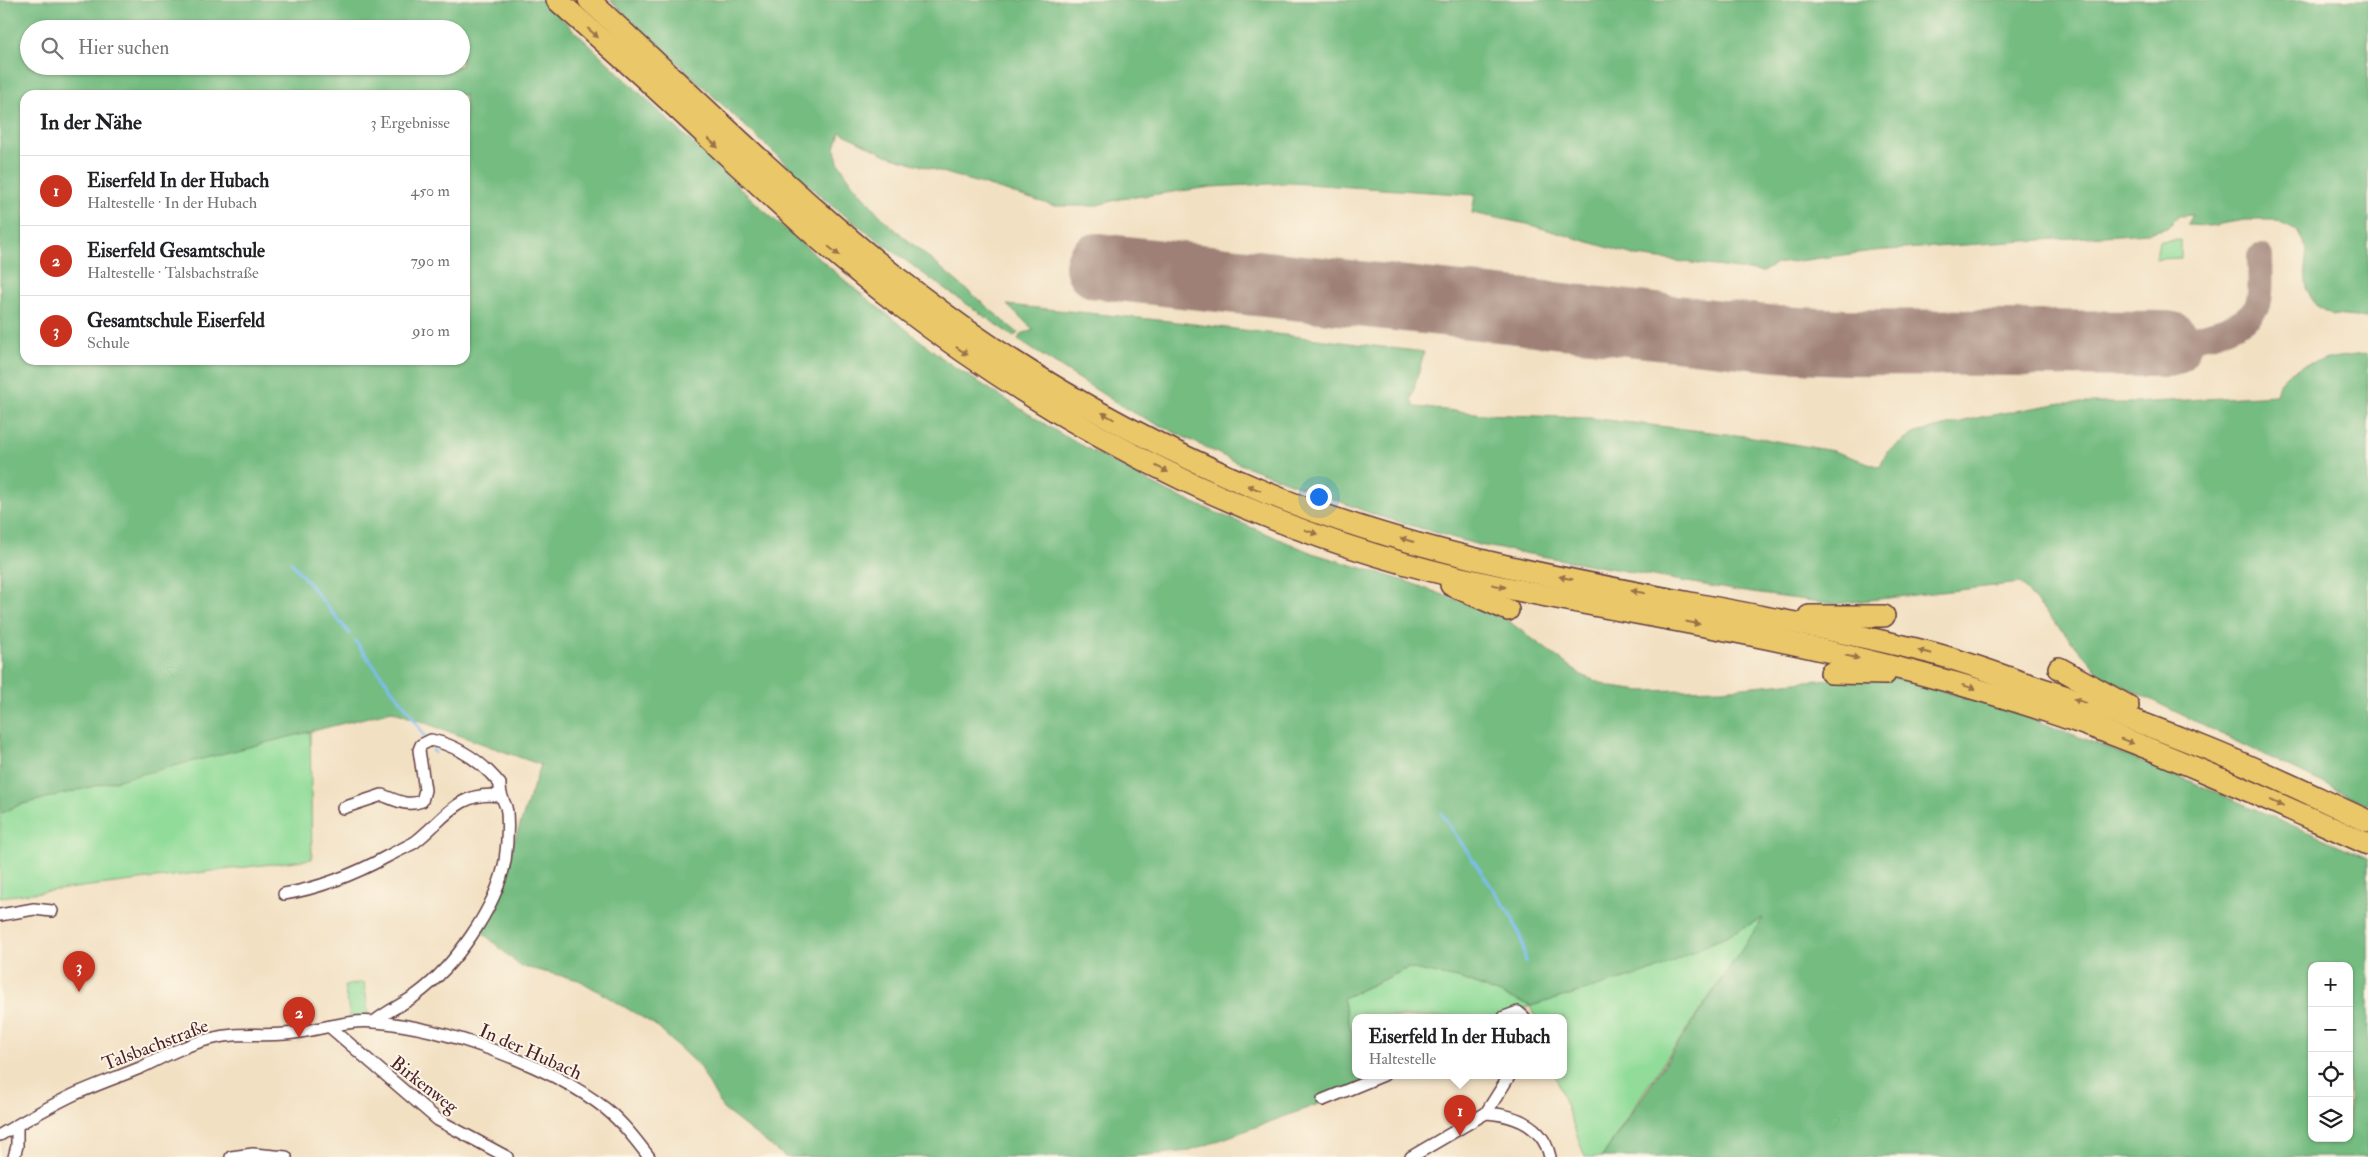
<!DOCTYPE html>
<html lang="de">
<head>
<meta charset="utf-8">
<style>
  :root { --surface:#fff; --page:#f6f6f6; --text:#202124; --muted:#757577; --line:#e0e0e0; --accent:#c8321e }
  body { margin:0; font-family:"IM FELL Double Pica",serif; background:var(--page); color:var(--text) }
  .controls { position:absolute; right:15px; bottom:15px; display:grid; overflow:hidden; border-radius:10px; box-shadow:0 1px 4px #0004 }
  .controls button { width:45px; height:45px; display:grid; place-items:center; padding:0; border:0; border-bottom:1px solid var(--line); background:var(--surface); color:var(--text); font:25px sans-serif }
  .you { position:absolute; left:1318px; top:496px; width:18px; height:18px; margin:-12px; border:4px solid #fff; border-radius:50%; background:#1a73e8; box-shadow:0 0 0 8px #1a73e833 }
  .badge { display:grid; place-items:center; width:32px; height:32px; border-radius:50%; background:var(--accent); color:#fff; font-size:16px; font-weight:700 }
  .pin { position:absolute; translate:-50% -41px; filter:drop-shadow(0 1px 2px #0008) }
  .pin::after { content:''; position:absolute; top:26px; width:18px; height:15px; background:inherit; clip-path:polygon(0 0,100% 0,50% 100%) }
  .popup { position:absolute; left:1352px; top:1014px; width:215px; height:65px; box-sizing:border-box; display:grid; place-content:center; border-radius:10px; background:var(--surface); filter:drop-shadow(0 1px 4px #0005); font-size:16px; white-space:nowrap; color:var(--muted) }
  .popup b { font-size:19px; color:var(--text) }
  .popup::after { content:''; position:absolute; left:50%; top:100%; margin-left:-10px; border:10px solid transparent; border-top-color:var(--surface) }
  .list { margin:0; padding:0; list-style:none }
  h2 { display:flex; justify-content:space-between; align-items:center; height:65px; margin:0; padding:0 20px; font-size:21px }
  h2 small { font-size:16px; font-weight:400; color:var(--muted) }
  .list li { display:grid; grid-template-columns:32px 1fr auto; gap:15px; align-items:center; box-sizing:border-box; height:70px; padding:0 20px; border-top:1px solid var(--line) }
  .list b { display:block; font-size:19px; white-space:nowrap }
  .list p { margin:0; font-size:16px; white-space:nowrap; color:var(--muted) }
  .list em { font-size:16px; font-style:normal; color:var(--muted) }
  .icon { flex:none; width:28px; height:28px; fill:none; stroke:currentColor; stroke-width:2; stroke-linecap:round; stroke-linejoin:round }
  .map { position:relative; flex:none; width:2368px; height:1157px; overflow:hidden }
  .search { position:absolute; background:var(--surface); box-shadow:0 1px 4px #0004; left:20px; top:20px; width:450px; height:55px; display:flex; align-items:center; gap:12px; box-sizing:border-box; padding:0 18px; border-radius:28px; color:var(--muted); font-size:19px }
  .panel { position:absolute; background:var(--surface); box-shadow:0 1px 4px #0004; left:20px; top:90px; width:450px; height:275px; border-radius:15px }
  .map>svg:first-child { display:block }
  .green { fill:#91dc99; stroke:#6e7e62 }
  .forest { fill:#74bc81; stroke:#5f6e56; fill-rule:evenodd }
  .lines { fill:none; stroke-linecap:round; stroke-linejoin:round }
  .stream { stroke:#7dbef2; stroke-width:3 }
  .taxiway { stroke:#9e8076; stroke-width:26 }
  .runway { stroke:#9e8076; stroke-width:66 }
  .street-casing { stroke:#633c42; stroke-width:14 }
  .highway-casing { stroke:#633c42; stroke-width:24 }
  .street { stroke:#fff; stroke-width:11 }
  .highway { stroke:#eac769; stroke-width:21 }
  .oneway { fill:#9a734a }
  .labels { text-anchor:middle; stroke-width:4; stroke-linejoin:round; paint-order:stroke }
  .street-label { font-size:19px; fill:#4a1f2b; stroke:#fcf5e5 }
</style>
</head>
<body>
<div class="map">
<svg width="2368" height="1157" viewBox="0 0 2368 1157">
  <rect width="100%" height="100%" fill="#fcf5e5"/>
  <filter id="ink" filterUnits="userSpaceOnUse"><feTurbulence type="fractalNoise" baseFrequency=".02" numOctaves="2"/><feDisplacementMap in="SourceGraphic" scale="10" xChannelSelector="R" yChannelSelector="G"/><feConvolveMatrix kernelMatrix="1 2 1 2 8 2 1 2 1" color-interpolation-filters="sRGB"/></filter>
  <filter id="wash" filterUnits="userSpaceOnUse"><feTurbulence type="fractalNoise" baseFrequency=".0096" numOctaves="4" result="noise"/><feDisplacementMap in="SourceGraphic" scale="20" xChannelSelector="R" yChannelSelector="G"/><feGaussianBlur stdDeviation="1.12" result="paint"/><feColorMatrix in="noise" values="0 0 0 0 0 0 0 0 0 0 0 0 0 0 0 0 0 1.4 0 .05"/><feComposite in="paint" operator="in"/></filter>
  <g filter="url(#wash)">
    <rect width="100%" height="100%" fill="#f2e0c2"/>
    <g class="green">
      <polygon points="2181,240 2181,258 2156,259 2159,241"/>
      <polygon points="310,730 312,859 0,897 0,814 19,805"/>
      <polygon points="1764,917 1645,1090 1602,1157 1585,1157 1555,1075 1564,1075 1564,1017 1535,1017 1530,1006 1508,1017 1356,1017 1356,1051 1343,998 1409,968 1462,979 1531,1006 1655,970"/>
      <polygon points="364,982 369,1018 351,1022 344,986"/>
    </g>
    <g class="forest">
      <path d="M0,0H542L762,209L856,290L950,364L1059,433L1170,493L1312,553L1411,583L1503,617L1581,675L1611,687L1641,691L1722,689L1883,674L2001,707L2162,769L2368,858V1157H1602L1763,918L1655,970L1531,1006L1462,979L1408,968L1343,998L1356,1051V1075H1362L1365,1087L1190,1151L1125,1157H785L723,1109L699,1066L655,1025L579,980L520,966L482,932L541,765L392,711L19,805L0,814ZM29,29H461V66H29ZM25,95H465V360H25ZM2312,966H2349V1138H2312Z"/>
      <polygon points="610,0 2368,0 2368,318 2333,315 2317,306 2307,290 2305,269 2307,249 2297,231 2274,220 2244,220 2209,226 2187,225 2193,215 2179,216 2167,228 2148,233 1873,251 1776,264 1762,272 1637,256 1527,224 1472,213 1475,195 1290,183 1211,187 1120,199 1094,206 1055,206 886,155 840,132 835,148 838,162 852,183 884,220 1018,333 1014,337 928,277 828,203"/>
      <path d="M1007,305L1169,321L1424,352L1411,400L1416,407L1484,414L1590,418L1753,437L1833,451L1880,467L1887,452L1915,433L1981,417L2062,403H2133L2276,395C2277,391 2278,384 2281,381C2298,360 2342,356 2368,354V805L2102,676L2020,583L1835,604L1738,591L1479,545L1378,516L1240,464L1128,410L1018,340L1021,334L1034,330Z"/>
    </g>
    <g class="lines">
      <g class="stream">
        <polyline points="291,562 350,634"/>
        <polyline points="355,641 408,710 425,737"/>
        <polyline points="433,750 435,753"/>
        <polyline points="1441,813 1512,917 1521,938 1526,962"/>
      </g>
      <path class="taxiway" d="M2168,344C2194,337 2251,331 2259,300C2262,287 2260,270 2260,257"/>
      <polyline class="runway" points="1098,266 1777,339 1844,342 2168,344"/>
    </g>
  </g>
  <g filter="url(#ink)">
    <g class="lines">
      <g class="street-casing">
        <g id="street">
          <path d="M343,808L382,795C396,800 406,807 422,801L425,790L419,750L421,745L431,740C459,746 482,762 500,784C499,799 506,801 507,812C508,827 507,847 505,861C496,909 454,967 416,995C402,1005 387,1011 374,1022"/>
          <path d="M284,894C321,888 355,874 388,856C397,851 407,847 415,842C443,821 458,790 499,796"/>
          <polyline points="0,915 34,909 52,911"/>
          <polyline points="1504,1017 1518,1012 1524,1017"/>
          <polyline points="330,1027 438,1120 507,1157"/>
          <polyline points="1323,1100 1384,1075"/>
          <path d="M1486,1113C1515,1115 1543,1125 1550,1157"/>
          <path d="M0,1135C24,1121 48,1107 73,1095C95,1085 118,1077 140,1068C163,1057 185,1045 210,1039C236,1032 258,1036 285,1034C315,1032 345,1019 375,1022C445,1027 551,1066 606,1109C623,1123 636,1140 649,1157"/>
          <polyline points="14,1157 17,1146 17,1126"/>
          <polyline points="231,1157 253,1154 286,1157"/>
          <polyline points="1411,1157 1486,1113 1510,1075"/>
        </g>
      </g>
      <g class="highway-casing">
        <g id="highway">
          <path d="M557,0C585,25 613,50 641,75C727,153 808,236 901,306C990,374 1087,434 1188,482C1283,527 1385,562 1488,584C1615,611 1743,630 1869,661C1946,679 2021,701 2095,728C2188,762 2278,804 2368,844"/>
          <path d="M589,0C712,113 830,234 967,330C1057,393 1156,446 1257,489C1470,579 1705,597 1928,652C1960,660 1992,672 2024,683C2084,702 2144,723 2203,747C2259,769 2313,796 2368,821"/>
          <polyline points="1451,585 1508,610"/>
          <polyline points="1809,616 1884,616"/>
          <polyline points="2059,668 2128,706"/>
          <polyline points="1831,673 1885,674"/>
        </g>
      </g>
      <use href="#street" class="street"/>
      <use href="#highway" class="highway"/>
    </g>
    <defs><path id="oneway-solid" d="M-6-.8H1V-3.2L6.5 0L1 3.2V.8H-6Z" transform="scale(1.25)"/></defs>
    <g class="oneway">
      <use href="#oneway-solid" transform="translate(593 33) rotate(42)"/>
      <use href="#oneway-solid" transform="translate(713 143) rotate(43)"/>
      <use href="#oneway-solid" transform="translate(834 251) rotate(39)"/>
      <use href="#oneway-solid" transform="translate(962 351) rotate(34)"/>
      <use href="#oneway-solid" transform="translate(1108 416) rotate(-150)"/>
      <use href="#oneway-solid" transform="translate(1162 469) rotate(27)"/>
      <use href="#oneway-solid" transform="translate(1254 488) rotate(-157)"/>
      <use href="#oneway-solid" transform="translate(1311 532) rotate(20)"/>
      <use href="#oneway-solid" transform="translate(1407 540) rotate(-164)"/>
      <use href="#oneway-solid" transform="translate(1566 578) rotate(-168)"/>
      <use href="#oneway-solid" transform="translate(1499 586) rotate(11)"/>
      <use href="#oneway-solid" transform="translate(1638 592) rotate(-170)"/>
      <use href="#oneway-solid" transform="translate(1693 623) rotate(11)"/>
      <use href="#oneway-solid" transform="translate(1925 652) rotate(-167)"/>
      <use href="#oneway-solid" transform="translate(1852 657) rotate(13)"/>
      <use href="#oneway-solid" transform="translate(1969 687) rotate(16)"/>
      <use href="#oneway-solid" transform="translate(2080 701) rotate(-162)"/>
      <use href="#oneway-solid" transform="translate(2127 741) rotate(21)"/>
      <use href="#oneway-solid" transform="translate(2277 803) rotate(24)"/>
    </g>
  </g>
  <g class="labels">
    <g class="street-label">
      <text transform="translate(155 1044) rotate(-21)" y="7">Talsbachstraße</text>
      <text transform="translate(531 1051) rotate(24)" y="7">In der Hubach</text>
      <text transform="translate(425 1084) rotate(38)" y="7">Birkenweg</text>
    </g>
  </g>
</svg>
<div class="controls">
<button>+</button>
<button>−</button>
<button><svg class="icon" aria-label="locate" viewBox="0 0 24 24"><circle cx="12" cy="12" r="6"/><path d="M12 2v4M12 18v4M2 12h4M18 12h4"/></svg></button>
<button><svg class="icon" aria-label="layers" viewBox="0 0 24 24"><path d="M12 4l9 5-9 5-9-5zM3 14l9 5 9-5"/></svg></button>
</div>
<div class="you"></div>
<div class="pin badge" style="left:1460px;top:1136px">1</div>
<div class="popup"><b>Eiserfeld In der Hubach</b>Haltestelle</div>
<div class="pin badge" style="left:299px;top:1038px">2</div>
<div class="pin badge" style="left:79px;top:992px">3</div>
<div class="search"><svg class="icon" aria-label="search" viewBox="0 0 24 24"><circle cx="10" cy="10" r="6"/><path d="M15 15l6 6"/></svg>Hier suchen</div>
<section class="panel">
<h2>In der Nähe<small>3 Ergebnisse</small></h2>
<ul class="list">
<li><span class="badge">1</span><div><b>Eiserfeld In der Hubach</b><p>Haltestelle · In der Hubach</p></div><em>450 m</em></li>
<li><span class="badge">2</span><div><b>Eiserfeld Gesamtschule</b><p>Haltestelle · Talsbachstraße</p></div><em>790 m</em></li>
<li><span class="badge">3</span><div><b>Gesamtschule Eiserfeld</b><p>Schule</p></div><em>910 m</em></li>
</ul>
</section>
</div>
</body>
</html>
